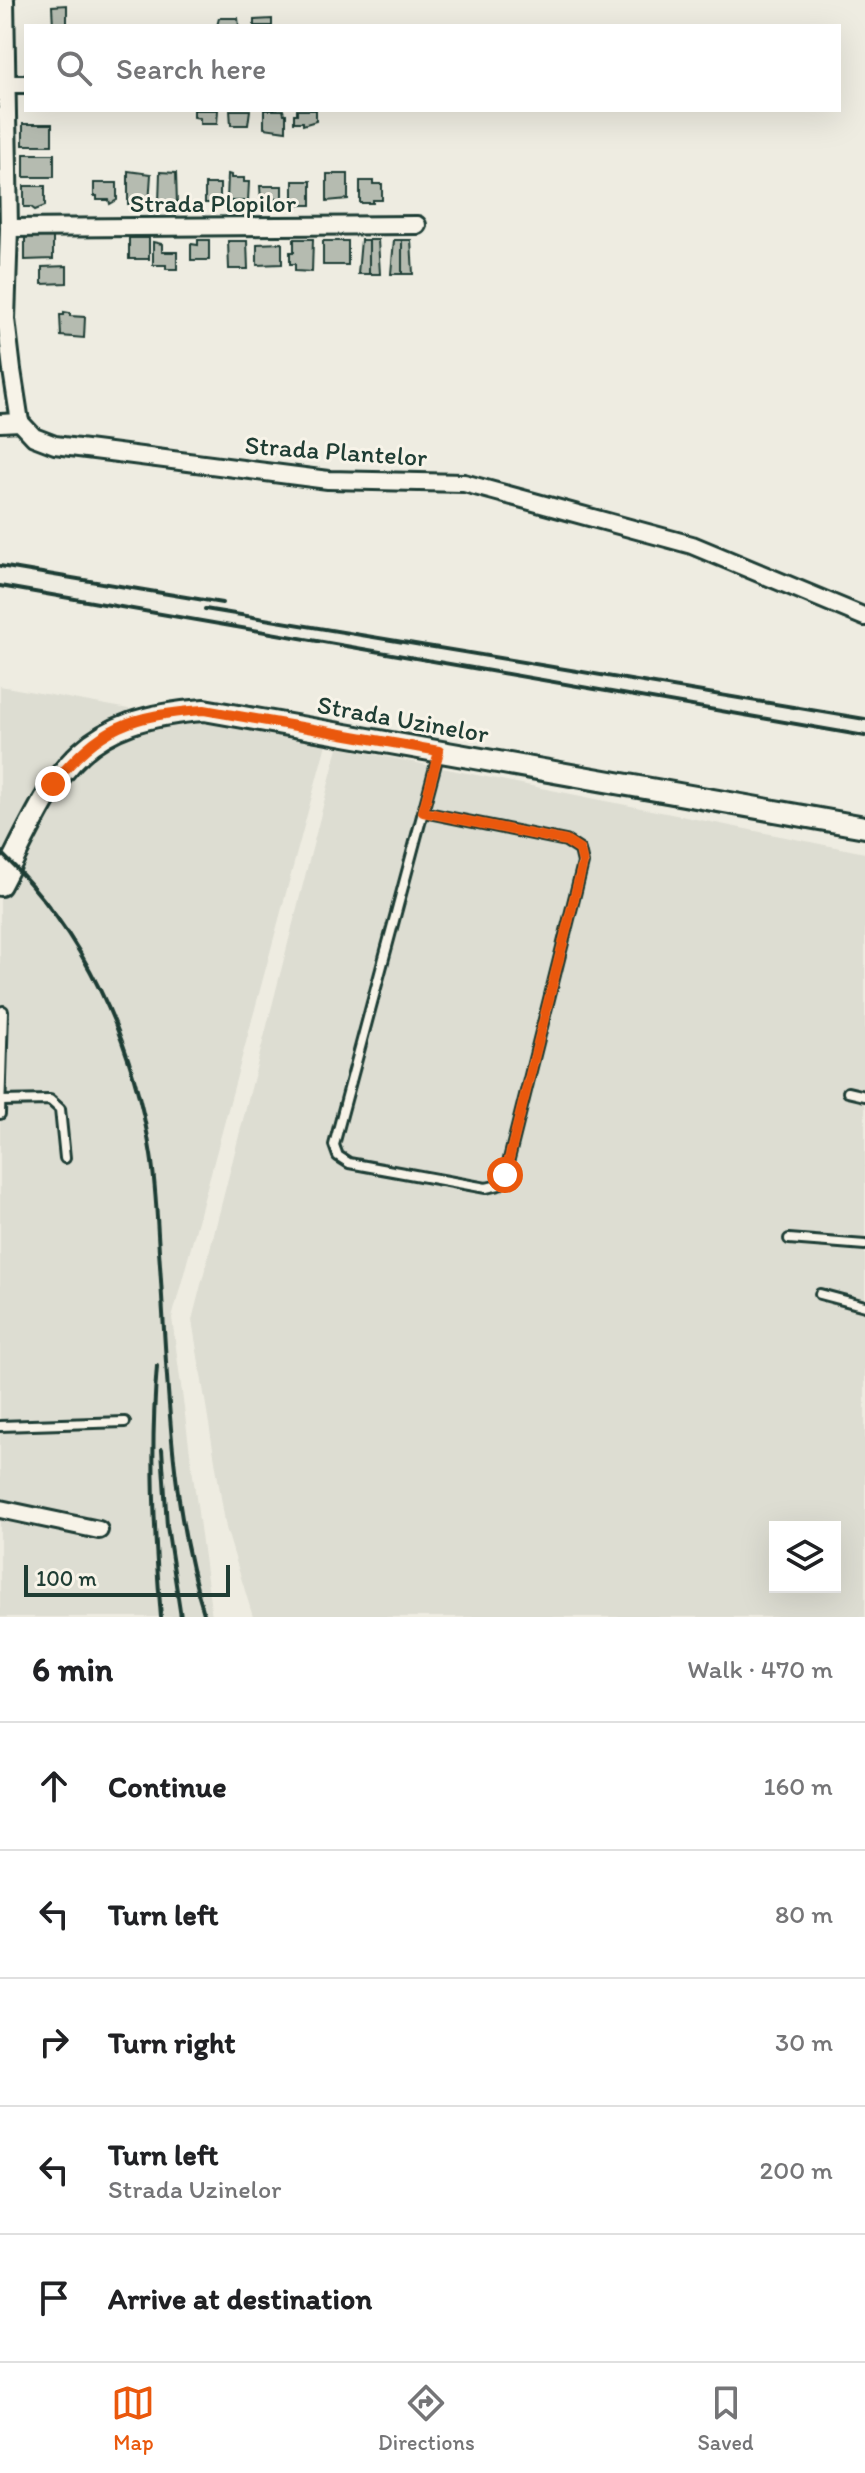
<!DOCTYPE html>
<html lang="en">
<head>
<meta charset="utf-8">
<style>
  :root { --surface:#fff; --page:#f6f6f6; --text:#202124; --muted:#757577; --line:#e0e0e0; --accent:#ea580c }
  body { margin:0; font-family:Itim,sans-serif; background:var(--page); color:var(--text) }
  .controls { position:absolute; right:24px; bottom:24px; display:grid; overflow:hidden; border-radius:0px; box-shadow:0 8px 32px #0002 }
  .controls button { width:72px; height:72px; display:grid; place-items:center; padding:0; border:0; border-bottom:2px solid var(--line); background:var(--surface); color:var(--text); font:40px sans-serif }
  .scale { position:absolute; left:24px; bottom:20px; width:206px; box-sizing:border-box; padding-left:8px; border:4px solid #1f3d34; border-top:0; font-size:22px; line-height:28px; white-space:nowrap; color:#1f3d34; -webkit-text-stroke:6px #f7f3e8; paint-order:stroke }
  .stop { position:absolute; width:24px; height:24px; margin:-18px; border:6px solid #ea580c; border-radius:50%; background:#fff }
  .stop.end { background:#ea580c; border-color:#fff; box-shadow:0 2px 8px #0008 }
  .list { margin:0; padding:0; list-style:none }
  h2 { display:flex; justify-content:space-between; align-items:center; height:104px; margin:0; padding:0 32px; font-size:34px }
  h2 small { font-size:26px; font-weight:400; color:var(--muted) }
  .list li { display:grid; grid-template-columns:52px 1fr auto; gap:24px; align-items:center; box-sizing:border-box; height:128px; padding:0 32px; border-top:2px solid var(--line) }
  .list b { display:block; font-size:30px; white-space:nowrap }
  .list p { margin:0; font-size:26px; white-space:nowrap; color:var(--muted) }
  .list em { font-size:26px; font-style:normal; color:var(--muted) }
  .icon { flex:none; width:44px; height:44px; fill:none; stroke:currentColor; stroke-width:2; stroke-linecap:round; stroke-linejoin:round }
  .map { position:relative; flex:none; width:865px; height:1617px; overflow:hidden }
  .search { position:absolute; background:var(--surface); box-shadow:0 8px 32px #0002; left:24px; right:24px; top:24px; height:88px; display:flex; align-items:center; gap:20px; box-sizing:border-box; padding:0 28px; border-radius:0px; color:var(--muted); font-size:30px }
  .sheet { height:744px; background:var(--surface) }
  nav { display:flex; justify-content:space-around; align-items:center; box-sizing:border-box; height:112px; border-top:2px solid var(--line); background:var(--surface); font-size:22px; color:var(--muted) }
  nav a { display:grid; justify-items:center; gap:4px }
  nav .on { color:var(--accent) }
  .map>svg:first-child { display:block }
  .built { fill:#ddddd2; fill-rule:evenodd }
  .building { fill:#b5bbb0; stroke:#1f3d34; stroke-width:2 }
  .lines { fill:none; stroke-linecap:round; stroke-linejoin:round }
  .service-casing { stroke:#1f3d34; stroke-width:14 }
  .minor-casing { stroke:#1f3d34; stroke-width:22 }
  .tertiary-casing { stroke:#1f3d34; stroke-width:26 }
  .service { stroke:#f7f3e8; stroke-width:8 }
  .minor { stroke:#f7f3e8; stroke-width:16 }
  .tertiary { stroke:#f7f3e8; stroke-width:20 }
  .rail { stroke:#1f3d34; stroke-width:4 }
  .route { stroke:#ea580c; stroke-width:10 }
  .labels { text-anchor:middle; stroke-width:6; stroke-linejoin:round; paint-order:stroke }
  .street-label { font-size:26px; fill:#1f3d34; stroke:#f7f3e8 }
</style>
</head>
<body>
<div class="map">
<svg width="865" height="1617" viewBox="0 0 865 1617">
  <rect width="100%" height="100%" fill="#eeece1"/>
  <filter id="ink" filterUnits="userSpaceOnUse"><feTurbulence type="fractalNoise" baseFrequency=".0125" numOctaves="2"/><feDisplacementMap in="SourceGraphic" scale="16" xChannelSelector="R" yChannelSelector="G"/><feConvolveMatrix kernelMatrix="1 2 1 2 8 2 1 2 1" color-interpolation-filters="sRGB"/></filter>
  <g filter="url(#ink)">
    <g class="built">
      <polygon points="0,686 326,744 172,1318 212,1617 0,1617"/>
      <path d="M338,747L865,853V1617H253L226,1528L192,1320ZM775,1527H835V1587H775Z"/>
    </g>
    <g class="building">
      <polygon points="67,5 67,26 53,26 52,6"/>
      <polygon points="219,18 238,18 239,26 217,26"/>
      <polygon points="272,19 272,26 254,26 254,20"/>
      <polygon points="194,110 218,110 217,124 200,124 200,118 194,117"/>
      <polygon points="230,110 250,110 248,125 231,125"/>
      <polygon points="264,110 283,110 284,114 286,114 286,131 264,128"/>
      <polygon points="297,110 316,110 316,121 303,125 303,122 294,122 294,114 297,114"/>
      <rect x="23" y="124" width="29" height="21"/>
      <rect x="24" y="154" width="30" height="23"/>
      <polygon points="128,171 151,174 149,204 128,204"/>
      <polygon points="160,172 176,173 177,204 159,203"/>
      <polygon points="228,174 231,175 231,178 244,178 244,182 249,182 248,201 227,201"/>
      <polygon points="327,174 348,174 348,199 327,201"/>
      <rect x="293" y="181" width="18" height="24"/>
      <polygon points="360,181 373,181 373,184 382,184 382,200 373,200 373,203 360,203"/>
      <polygon points="94,183 117,183 117,200 110,204 109,200 97,200 97,196 94,196"/>
      <rect x="205" y="184" width="15" height="19"/>
      <polygon points="24,186 45,186 45,206 35,210 31,207 24,207"/>
      <polygon points="260,186 282,186 282,198 261,201"/>
      <polygon points="25,237 53,237 53,259 25,260"/>
      <rect x="129" y="238" width="20" height="21"/>
      <polygon points="294,239 313,239 312,272 295,271 295,264 290,264 290,252 294,252"/>
      <polygon points="198,240 209,240 209,260 191,260 191,244 198,245"/>
      <polygon points="361,240 369,240 369,274 358,274"/>
      <polygon points="369,240 378,240 380,274 369,274"/>
      <polygon points="394,240 402,240 402,274 391,274"/>
      <polygon points="402,240 411,240 413,274 402,274"/>
      <polygon points="228,241 247,241 248,269 229,269"/>
      <rect x="323" y="241" width="25" height="24"/>
      <polygon points="153,242 162,244 162,252 177,252 177,269 166,269 166,265 153,265"/>
      <polygon points="282,243 282,264 257,265 257,244"/>
      <polygon points="67,266 67,283 42,284 42,267"/>
      <polygon points="64,312 70,313 70,316 85,317 84,338 61,336 60,315 64,315"/>
    </g>
    <g class="lines">
      <g class="service-casing">
        <g id="service">
          <polyline points="423,812 566,841 580,850 583,863 505,1175 499,1185 486,1188 349,1163 338,1156 334,1145 439,752"/>
          <polyline points="848,1092 865,1096"/>
          <polyline points="1,1101 50,1100 60,1109 65,1158"/>
          <polyline points="0,1114 3,1011"/>
          <polyline points="789,1239 865,1245"/>
          <polyline points="820,1294 865,1306"/>
          <polyline points="0,1426 125,1422"/>
        </g>
      </g>
      <g class="minor-casing">
        <g id="minor">
          <polyline points="5,0 9,228 6,319 12,370 20,422 34,437 55,445 328,480 464,483 692,545 865,617"/>
          <polyline points="6,84 26,84"/>
          <polyline points="9,228 417,225"/>
          <polyline points="0,423 20,422"/>
          <polyline points="0,1509 99,1530"/>
        </g>
      </g>
      <g class="tertiary-casing">
        <path id="tertiary" d="M0,885C55,779 70,719 204,710L865,827"/>
      </g>
      <use href="#service" class="service"/>
      <use href="#minor" class="minor"/>
      <use href="#tertiary" class="tertiary"/>
      <g class="rail">
        <polyline points="0,566 222,603"/>
        <polyline points="0,586 865,736"/>
        <polyline points="205,609 865,719"/>
        <path d="M0,852C84,932 133,1040 151,1155C156,1187 157,1219 159,1251C168,1373 168,1499 205,1617"/>
        <path d="M157,1366C150,1450 154,1533 161,1617"/>
        <polyline points="162,1449 167,1526 181,1617"/>
      </g>
    </g>
  </g>
  <g class="lines" filter="url(#ink)">
    <path class="route" d="M53,784C100,726 131,715 204,710L439,751L423,812L566,841L580,850L583,863L505,1175"/>
  </g>
  <g class="labels">
    <g class="street-label">
      <text x="213" y="212">Strada Plopilor</text>
      <text transform="translate(336 451) rotate(4)" y="9">Strada Plantelor</text>
      <text transform="translate(403 719) rotate(10)" y="9">Strada Uzinelor</text>
    </g>
  </g>
</svg>
<div class="controls">
<button><svg class="icon" aria-label="layers" viewBox="0 0 24 24"><path d="M12 4l9 5-9 5-9-5zM3 14l9 5 9-5"/></svg></button>
</div>
<div class="scale">100 m</div>
<div class="stop" style="left:505px;top:1175px"></div>
<div class="stop end" style="left:53px;top:784px"></div>
<div class="search"><svg class="icon" aria-label="search" viewBox="0 0 24 24"><circle cx="10" cy="10" r="6"/><path d="M15 15l6 6"/></svg>Search here</div>
</div>
<section class="sheet">
<h2>6 min<small>Walk · 470 m</small></h2>
<ul class="list">
<li><svg class="icon" aria-label="ahead" viewBox="0 0 24 24"><path d="M12 20V5M6 11l6-6 6 6"/></svg><div><b>Continue</b></div><em>160 m</em></li>
<li><svg class="icon" aria-label="left" viewBox="0 0 24 24"><path d="M17 20v-9H6M10 6l-5 5 5 5"/></svg><div><b>Turn left</b></div><em>80 m</em></li>
<li><svg class="icon" aria-label="right" viewBox="0 0 24 24"><path d="M7 20v-9h11M14 6l5 5-5 5"/></svg><div><b>Turn right</b></div><em>30 m</em></li>
<li><svg class="icon" aria-label="left" viewBox="0 0 24 24"><path d="M17 20v-9H6M10 6l-5 5 5 5"/></svg><div><b>Turn left</b><p>Strada Uzinelor</p></div><em>200 m</em></li>
<li><svg class="icon" aria-label="arrive" viewBox="0 0 24 24"><path d="M6 21V4h12l-3 4 3 4H6"/></svg><div><b>Arrive at destination</b></div></li>
</ul>
</section>
<nav>
<a class="on"><svg class="icon" aria-label="map" viewBox="0 0 24 24"><path d="M3 6l6-2 6 2 6-2v14l-6 2-6-2-6 2zM9 4v14M15 6v14"/></svg>Map</a>
<a><svg class="icon" aria-label="directions" viewBox="0 0 24 24"><path d="M12 3l9 9-9 9-9-9zM9 14v-3h6M13 9l2 2-2 2"/></svg>Directions</a>
<a><svg class="icon" aria-label="saved" viewBox="0 0 24 24"><path d="M7 4h10v16l-5-4-5 4z"/></svg>Saved</a>
</nav>
</body>
</html>
